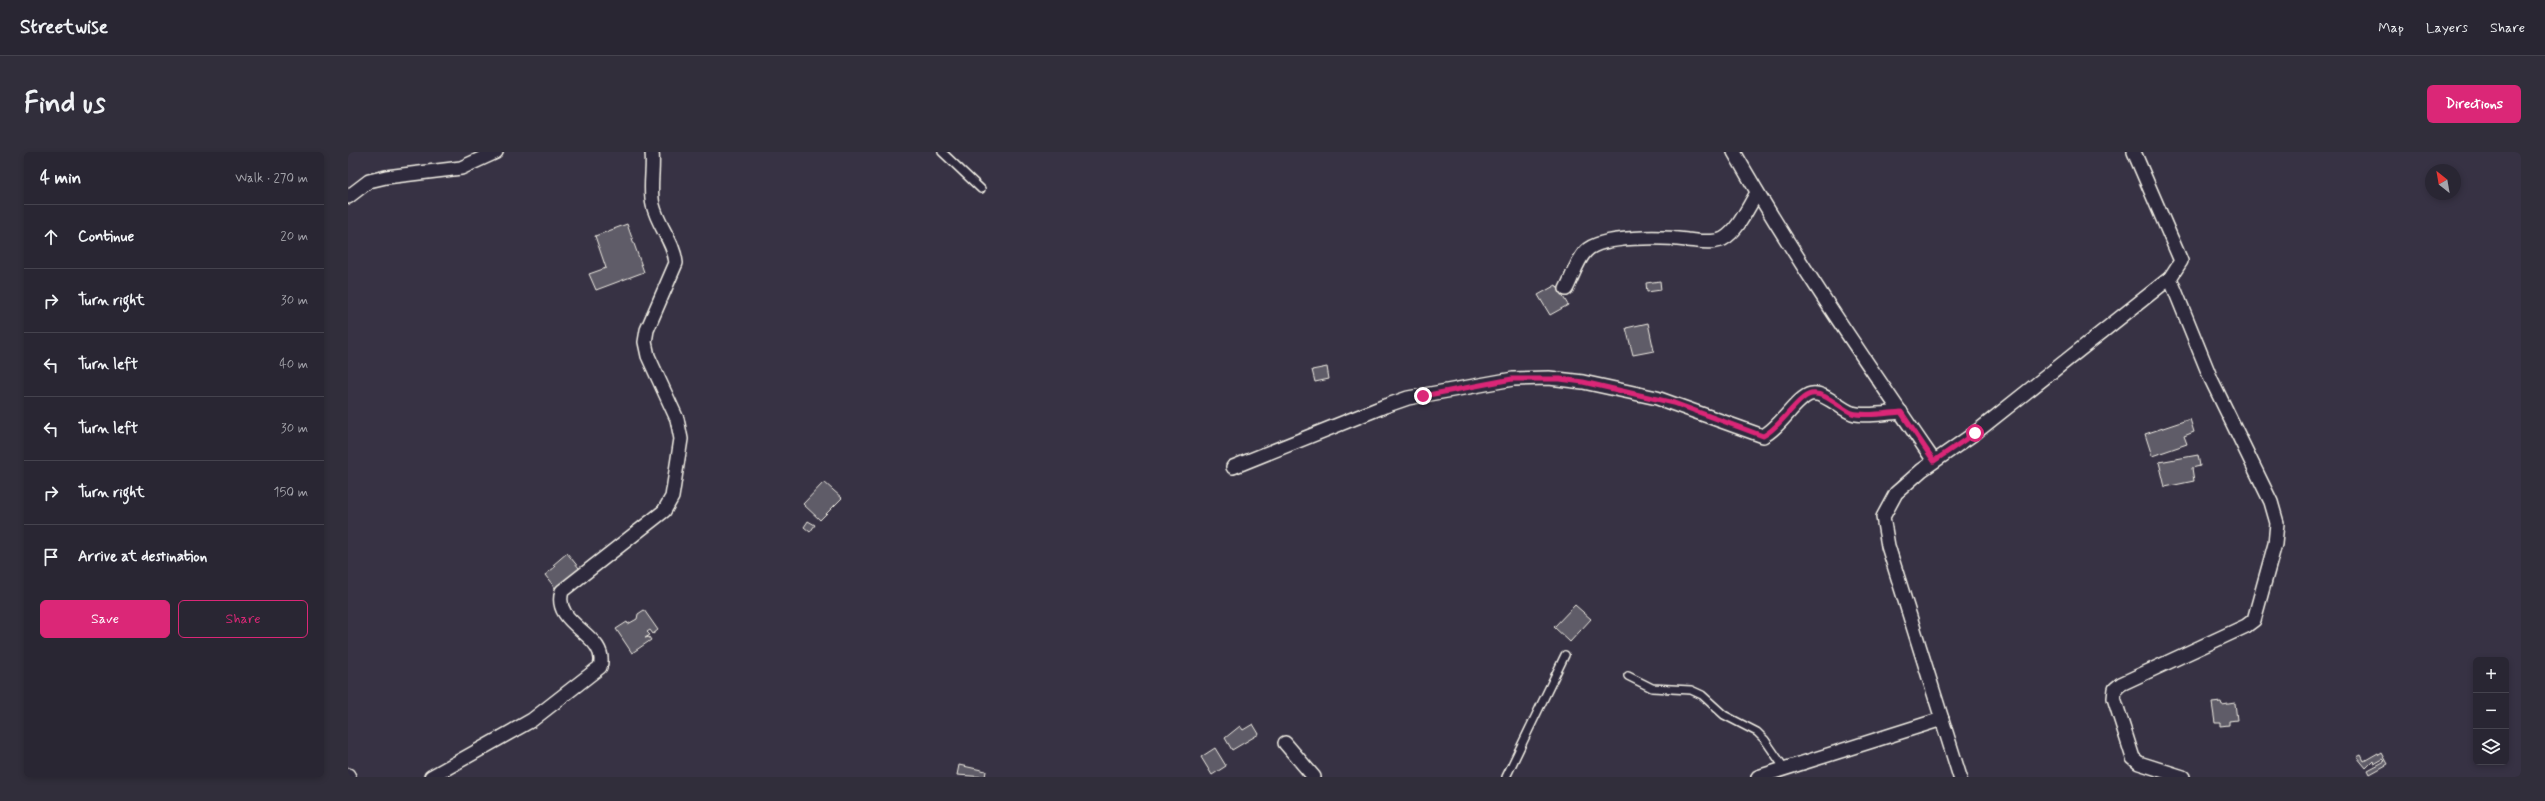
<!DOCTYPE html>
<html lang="en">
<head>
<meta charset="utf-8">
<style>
  :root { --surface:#292633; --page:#312e3b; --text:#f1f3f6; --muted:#a5a5ac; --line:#45434e; --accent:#db2777 }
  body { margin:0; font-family:Mynerve,sans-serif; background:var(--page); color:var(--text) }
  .controls { position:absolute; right:12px; bottom:12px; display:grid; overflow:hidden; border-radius:6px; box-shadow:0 2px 6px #0003 }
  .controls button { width:36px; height:36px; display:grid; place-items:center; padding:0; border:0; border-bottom:1px solid var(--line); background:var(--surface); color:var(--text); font:20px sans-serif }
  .compass { position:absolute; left:2077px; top:12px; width:36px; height:36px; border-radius:50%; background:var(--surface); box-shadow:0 2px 6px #0003; rotate:329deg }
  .stop { position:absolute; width:12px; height:12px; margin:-9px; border:3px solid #db2777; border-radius:50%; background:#fff }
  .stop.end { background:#db2777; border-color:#fff; box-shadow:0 1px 4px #0008 }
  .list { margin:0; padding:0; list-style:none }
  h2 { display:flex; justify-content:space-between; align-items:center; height:52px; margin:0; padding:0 16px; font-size:17px }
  h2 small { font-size:13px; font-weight:400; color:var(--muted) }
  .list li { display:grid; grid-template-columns:26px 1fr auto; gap:12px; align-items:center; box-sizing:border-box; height:64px; padding:0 16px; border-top:1px solid var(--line) }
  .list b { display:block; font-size:15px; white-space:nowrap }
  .list em { font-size:13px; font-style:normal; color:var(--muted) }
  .actions { display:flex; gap:8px; padding:12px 16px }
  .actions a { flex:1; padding:9px 0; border:1px solid var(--accent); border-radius:6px; text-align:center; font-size:14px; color:var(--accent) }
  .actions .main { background:var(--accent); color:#fff }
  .icon { flex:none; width:22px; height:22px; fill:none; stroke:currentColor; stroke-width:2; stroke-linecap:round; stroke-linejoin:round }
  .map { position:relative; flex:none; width:2173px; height:625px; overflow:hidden; border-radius:6px }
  header { display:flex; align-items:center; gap:24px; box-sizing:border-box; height:56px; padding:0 20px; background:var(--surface); border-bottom:1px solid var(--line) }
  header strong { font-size:19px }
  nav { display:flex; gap:22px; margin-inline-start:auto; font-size:14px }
  .intro { display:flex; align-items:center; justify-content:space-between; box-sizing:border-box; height:96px; padding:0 24px }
  h1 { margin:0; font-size:28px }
  .button { padding:10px 18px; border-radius:6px; background:var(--accent); color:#fff; font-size:14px; font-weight:700 }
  main { display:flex; gap:24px; padding:0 24px }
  aside { flex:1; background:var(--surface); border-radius:6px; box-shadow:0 2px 6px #0003 }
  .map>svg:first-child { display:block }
  .building { fill:#5f5c67; stroke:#f4f1e8 }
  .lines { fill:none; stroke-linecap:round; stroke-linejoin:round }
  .lane-casing { stroke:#f4f1e8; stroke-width:10 }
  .street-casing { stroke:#f4f1e8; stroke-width:16 }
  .lane { stroke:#2f2a3d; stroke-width:7 }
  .street { stroke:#2f2a3d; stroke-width:13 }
  .route { stroke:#db2777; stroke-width:5 }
</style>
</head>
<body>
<header>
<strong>Streetwise</strong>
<nav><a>Map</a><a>Layers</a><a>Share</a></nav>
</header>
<div class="intro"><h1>Find us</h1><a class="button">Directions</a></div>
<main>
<aside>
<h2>4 min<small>Walk · 270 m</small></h2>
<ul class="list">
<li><svg class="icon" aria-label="ahead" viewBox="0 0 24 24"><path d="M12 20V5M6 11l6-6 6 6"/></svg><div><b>Continue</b></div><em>20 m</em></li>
<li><svg class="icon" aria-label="right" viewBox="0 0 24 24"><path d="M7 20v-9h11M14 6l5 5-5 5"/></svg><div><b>Turn right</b></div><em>30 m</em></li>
<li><svg class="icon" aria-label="left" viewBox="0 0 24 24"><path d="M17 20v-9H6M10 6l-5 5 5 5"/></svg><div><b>Turn left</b></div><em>40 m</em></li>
<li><svg class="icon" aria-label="left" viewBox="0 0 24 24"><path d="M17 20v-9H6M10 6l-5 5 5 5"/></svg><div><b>Turn left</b></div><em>30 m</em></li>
<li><svg class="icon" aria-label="right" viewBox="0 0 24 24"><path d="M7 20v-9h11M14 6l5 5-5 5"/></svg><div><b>Turn right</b></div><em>150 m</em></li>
<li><svg class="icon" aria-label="arrive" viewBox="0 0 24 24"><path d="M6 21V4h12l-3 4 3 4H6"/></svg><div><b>Arrive at destination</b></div></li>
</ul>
<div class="actions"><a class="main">Save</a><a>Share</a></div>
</aside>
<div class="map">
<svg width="2173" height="625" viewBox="0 0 2173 625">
  <rect width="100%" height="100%" fill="#373244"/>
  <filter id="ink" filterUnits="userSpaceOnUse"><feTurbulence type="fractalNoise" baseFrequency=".025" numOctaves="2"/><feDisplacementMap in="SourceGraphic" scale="8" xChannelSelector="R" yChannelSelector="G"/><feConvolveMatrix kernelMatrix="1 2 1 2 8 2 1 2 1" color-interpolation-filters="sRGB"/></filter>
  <g filter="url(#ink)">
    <g class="building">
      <polygon points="279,72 296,120 248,138 241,122 258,116 247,84"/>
      <polygon points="1312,129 1313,138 1299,140 1298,131"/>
      <polygon points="1208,133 1220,153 1202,163 1190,143"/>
      <polygon points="1300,171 1306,199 1285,203 1278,176"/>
      <polygon points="979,215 981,227 967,230 964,218"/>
      <polygon points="1842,267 1846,280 1836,284 1839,292 1804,304 1797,282"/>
      <polygon points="1850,303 1852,314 1844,316 1846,329 1817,335 1811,310"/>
      <polygon points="476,330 494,346 472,368 455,352"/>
      <polygon points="460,369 467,373 462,380 456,375"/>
      <polygon points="219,401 235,421 211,441 197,423 207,415 205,413"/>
      <polygon points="1227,453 1243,467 1222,490 1206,475"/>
      <polygon points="296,458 310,478 305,482 302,478 299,480 302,483 297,486 301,485 303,488 284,501 268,477 279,470 280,472 289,467 290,462"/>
      <polygon points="1873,550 1874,553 1887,551 1889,568 1881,569 1881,573 1872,574 1872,571 1867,571 1864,551"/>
      <polygon points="905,572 911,582 884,598 877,586 892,574 895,578"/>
      <polygon points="867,596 878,614 864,623 853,605"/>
      <polygon points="2030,601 2031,603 2034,601 2040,612 2022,622 2020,618 2037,609 2035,607 2026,612 2025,609 2018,616 2009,605 2013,603 2016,609"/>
      <polygon points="611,613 638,619 637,625 609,623"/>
    </g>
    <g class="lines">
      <g class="lane-casing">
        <g id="lane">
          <polyline points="594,0 633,37"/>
          <polyline points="1280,524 1304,536 1343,538 1354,543 1376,563 1409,580 1417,588 1437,617"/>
          <polyline points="1158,625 1217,503"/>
        </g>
      </g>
      <g class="street-casing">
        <g id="street">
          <path d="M1386,0C1447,107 1516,207 1586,309"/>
          <polyline points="0,45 21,29 38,25 113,16 148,0"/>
          <polyline points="1822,126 1863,227 1923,350 1929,371 1927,392 1906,468 1898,474 1773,532 1767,537 1766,546 1785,606 1791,611 1835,625"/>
          <path d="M1218,137C1224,126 1229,108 1238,99C1253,83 1317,85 1339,88C1350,89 1364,92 1375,87C1390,79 1400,55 1409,41"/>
          <path d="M885,315L1037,254L1060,246L1165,227L1201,226L1235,230L1309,246L1415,284C1432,276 1449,245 1463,242C1476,239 1492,257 1504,261C1517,265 1539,261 1553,260"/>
          <polyline points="937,591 966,625"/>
          <polyline points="0,623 1,625"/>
          <path d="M83,625L184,568L252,515C262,482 203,474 214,439L316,359L324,345L333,287L329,267L300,204L297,190L299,178L328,111C326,90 310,74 305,53C301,36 306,17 304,0"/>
          <polyline points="1410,625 1594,567"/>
          <polyline points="1612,625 1540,394 1535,365 1548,341 1574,318 1627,281 1822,126 1833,109 1786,0"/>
        </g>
      </g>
      <use href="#lane" class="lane"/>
      <use href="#street" class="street"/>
    </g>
  </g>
  <g class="lines" filter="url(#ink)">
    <path class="route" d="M1075,244L1164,227H1212L1235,230L1326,251L1415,284C1432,276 1449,245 1463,242C1476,239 1492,256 1504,261C1517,265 1539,261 1553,260L1586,309L1627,281"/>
  </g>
</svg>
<div class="controls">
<button>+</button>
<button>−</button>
<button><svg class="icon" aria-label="layers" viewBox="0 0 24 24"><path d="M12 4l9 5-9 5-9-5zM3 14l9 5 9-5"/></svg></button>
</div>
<svg class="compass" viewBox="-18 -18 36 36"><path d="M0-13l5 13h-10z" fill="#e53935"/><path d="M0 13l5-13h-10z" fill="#a5a5ac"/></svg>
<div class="stop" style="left:1627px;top:281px"></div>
<div class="stop end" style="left:1075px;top:244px"></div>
</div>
</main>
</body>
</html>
